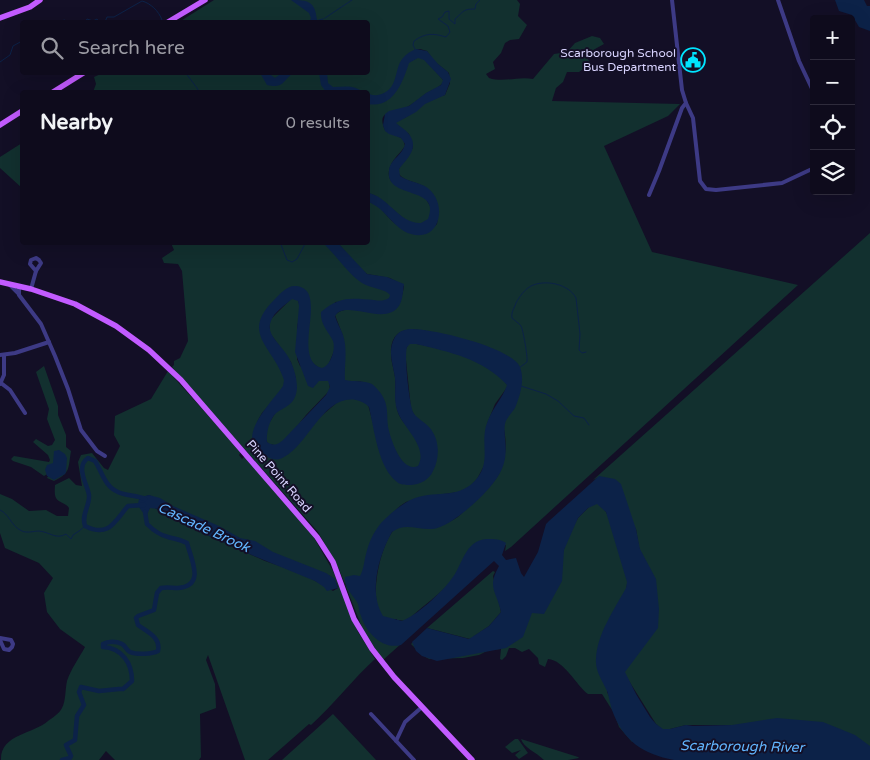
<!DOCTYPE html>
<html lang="en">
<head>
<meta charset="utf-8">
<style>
  :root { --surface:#0e0b1c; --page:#171425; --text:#f1f3f6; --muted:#9b9ba3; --line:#2e2b3b }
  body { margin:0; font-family:"Varela Round",sans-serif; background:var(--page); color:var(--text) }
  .controls { position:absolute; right:15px; top:15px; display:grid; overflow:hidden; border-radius:5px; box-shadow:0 5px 20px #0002 }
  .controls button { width:45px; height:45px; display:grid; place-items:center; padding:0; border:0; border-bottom:1px solid var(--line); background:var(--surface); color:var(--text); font:25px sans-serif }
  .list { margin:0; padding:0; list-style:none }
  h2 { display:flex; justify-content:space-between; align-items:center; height:65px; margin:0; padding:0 20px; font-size:21px }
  h2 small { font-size:16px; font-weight:400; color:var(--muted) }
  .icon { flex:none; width:28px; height:28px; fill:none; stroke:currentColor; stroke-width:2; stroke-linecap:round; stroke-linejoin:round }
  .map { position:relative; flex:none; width:870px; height:760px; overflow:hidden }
  .search { position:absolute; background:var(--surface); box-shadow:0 5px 20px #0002; left:20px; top:20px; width:350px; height:55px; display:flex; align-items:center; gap:12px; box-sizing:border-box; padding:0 18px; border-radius:5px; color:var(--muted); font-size:19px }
  .panel { position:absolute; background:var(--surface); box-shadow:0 5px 20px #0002; left:20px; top:90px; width:350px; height:155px; border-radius:5px }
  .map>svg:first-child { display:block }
  .green { fill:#12302f; fill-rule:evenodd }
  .water { fill:#0c2248; fill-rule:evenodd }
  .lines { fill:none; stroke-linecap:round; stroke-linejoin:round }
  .stream { stroke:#0c2248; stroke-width:1 }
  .river { stroke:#0c2248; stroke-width:4.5 }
  .minor { stroke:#3d3a85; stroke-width:4 }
  .major { stroke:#c25bff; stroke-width:5.5 }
  .labels { text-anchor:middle; stroke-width:4; stroke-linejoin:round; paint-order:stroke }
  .poi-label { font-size:12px; fill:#d9d4ff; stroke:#130f26; text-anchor:end }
  .street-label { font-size:12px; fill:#d9d4ff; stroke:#130f26 }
  .water-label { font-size:14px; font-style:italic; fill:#62b6ff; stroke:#130f26 }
</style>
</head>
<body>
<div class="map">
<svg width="870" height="760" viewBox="0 0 870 760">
  <rect width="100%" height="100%" fill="#130f26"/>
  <g class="green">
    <path d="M214,0H517L520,4L518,16L527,25L519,39L510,40L505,43L501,53L493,62L495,69L486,74L489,78C504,83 518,76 533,79L554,54L567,52L575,43L592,36L600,38L604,44L595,49L587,58L591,63L579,72H567L563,82L556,88L552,101L680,104L668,116L604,146L652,252L798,285L511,547L505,551L506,545L501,547L499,544L502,541C492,541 480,542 472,548C464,556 462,569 454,578C442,593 425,604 411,617L404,621L399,620L397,622V619C393,619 386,620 383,617C367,602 381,540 396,528C408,519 423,530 437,527C446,524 457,519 463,512C467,507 463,510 468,506C476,498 489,489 495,480C507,465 508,439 502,422C510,413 516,403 519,391C531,351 475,344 448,339L447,338L448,336C428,332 390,317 391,354C391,362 394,369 395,377C396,389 394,404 399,415C407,432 431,441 421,462C418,468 415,470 409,470C398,459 391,442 386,427C385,424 386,420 385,416C384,403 376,386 363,382C357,381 350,382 344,383L341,380L344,364L343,336L335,315C357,295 396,339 404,286L390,278L367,274L357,266L338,243L368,242V202C379,204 384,213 392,221C405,233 423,239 437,224C440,208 436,190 419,184C411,181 403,180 398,173C399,163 411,157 413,146L409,134L394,122L396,119L405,118L427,100L445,95L450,83L449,73L434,61L427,51L420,49L414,50L426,61L444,81C439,89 430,90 424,95C418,99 413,104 407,107C396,113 375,109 385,130L403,139L405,146C402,151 397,155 393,161C378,186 406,189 423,194L430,206V219C414,242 389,197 368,193V92H93L96,84L94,77L103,73L368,72V22H179Z"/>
    <polygon points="22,143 22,188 0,168 0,157"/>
    <polygon points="870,233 870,748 741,725 686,725 670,729 662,729 656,724 624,673 640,553 636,529 599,477 593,480"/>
    <path d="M171,243H325L393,294L387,301L335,302L334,351L325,373L308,359L306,292L265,312L278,363L285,380L284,388L262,413L258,420L253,439L265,454L319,418L340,400L356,398L367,401L382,456L426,479L415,416L411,409L405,351L409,343C430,345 479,358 495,371C500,375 504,381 508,386L495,404L487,424L486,462L477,479L470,487L459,492L422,497L406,502L400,506L381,524L363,576L345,584L402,643L383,660L363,630L339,569L318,532L172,367L174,365V361L180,358L188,341L182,271L178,264L164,263L162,258L174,250Z"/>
    <polygon points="292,298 297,298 301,309 297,327 297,359 300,366 329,381 330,390 306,415 281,446 268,444 265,436 268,425 296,379 291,362 270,333 269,321"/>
    <path d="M44,366L58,406V415L66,435V447L71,451C68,468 71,473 54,481L47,478L51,472L44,476L31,467L13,461L11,459L14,456L49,462L50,460L48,455L33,442L36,439L48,446L52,445L55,440L47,419L49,409L36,372Z"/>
    <path d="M168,371L241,452L239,455L242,459L245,456L313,536L333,571L358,632L375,659C353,679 334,704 311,725L309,724L268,760H245L208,655L206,660L215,684L216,708L200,714L201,757L199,760H115L106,751L99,760H1C0,734 34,734 48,721C52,718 60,713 62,708C66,700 65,690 67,681C71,669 79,658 85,647L60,629L47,612L44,593L53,578L39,563L5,548L0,533V494L12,499L29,511L46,510L57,516H68L69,508C66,503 59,503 56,498C54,494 55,488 55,485L69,478L76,485L82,486L78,462L81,455L92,453L104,468L108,470L120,446L114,435L115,416L151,399ZM149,495L243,540L322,574C332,575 336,579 338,588L333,591L303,574L265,561L196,530L151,506L145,516L139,499Z"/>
    <path d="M598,502L606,512L609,518L628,579L607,692L610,698L635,739L632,742L619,727L614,713L602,694H588C576,685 564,660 548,659L545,667L539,664L538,658L529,649L522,652L515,648H509L506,656L502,660L500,659L501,649L489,650L479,655L463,658L429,659L422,655L411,644L414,641L431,658L530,613L560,562L568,536L578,518L591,505Z"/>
    <polygon points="493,571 495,572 493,576 501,612 489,626 470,639 427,628"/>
    <polygon points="333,714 376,760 282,760"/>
    <polygon points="515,739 518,739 528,753 519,759 515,755 521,750 512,753 505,747"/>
    <path d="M521,739L578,757L579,758L568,760H544C536,752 524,748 521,739Z"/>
  </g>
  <g class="water">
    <path d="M291,0C308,0 315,1 317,20L325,18L319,22H309L311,18L309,13Z"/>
    <polygon points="835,0 864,0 867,6 870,6 870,31 859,27 852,15 839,11"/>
    <path d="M416,49L427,51L438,64L448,72L451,79L445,95L425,104L416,112L396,123C399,126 405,129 408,133C420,147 408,158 399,169L400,176C410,183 423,182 431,191C447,208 439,242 411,234C393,229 386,208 368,202V193C388,196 399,224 421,223L428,219C442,185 385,200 389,171C390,159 403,155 405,144L401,138L389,134L385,131L383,125L385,114L389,111L409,106L426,93L441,85L443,80L424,60L418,58L409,63C403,82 393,109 368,104V92H326L321,85L319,73H327L328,83L333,87C339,87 346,86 352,87C361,89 370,97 378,95C400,90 393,69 403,58C406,54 411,51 416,49Z"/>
    <path d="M260,73H268L275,78L282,73H293C283,81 283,89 267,85Z"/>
    <path d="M323,243H338L367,274L387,277L404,284C403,290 403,298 400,304C387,329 346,298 335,316C337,323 341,329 343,335C348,350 344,366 345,380C353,382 363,380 372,384C376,387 382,394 384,399C389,409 386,420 389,431C392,442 402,473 418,466C428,448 406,430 399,415C393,403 396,391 395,378C393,363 387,351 395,337C399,331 405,329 412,329C433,329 511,347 520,367C525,380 520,396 515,408C512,413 506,418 505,424C504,428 505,434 505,439C507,456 505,468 494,482C484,496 450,528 432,529C417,530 405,522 392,532C379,555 368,592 383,616L402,621C416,616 441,593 450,581C463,566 464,540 487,539C494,539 501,539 506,543L502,555L506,560L516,558L521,573L524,577L538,552L546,524L549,521L599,476L615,479L621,484L636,529L640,549L656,579L659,609L658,628L625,672L636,694L650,717L656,724L663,729H670L686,725L693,726L732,725L777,718L823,722L855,735L870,746V760H674C643,754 623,741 612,710C610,703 609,697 607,691C602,680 595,671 596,659C597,634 614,610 626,588L627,582L606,512L597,504L588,508L578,518L564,550L562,581L544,614L532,613L523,637L506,648L437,661L422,656L416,651L412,642L427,628L469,639L489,626L501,612C496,590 487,588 499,566L494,561L401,645C382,650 366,632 361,616C359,612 359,608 358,604C353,594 344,589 345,577L354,575L360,576C364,569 364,561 366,554C369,542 373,533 381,523C391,513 402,503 415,498C438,490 461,500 478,477C490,461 481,444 486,426C491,409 503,398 507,385C483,359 450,352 416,344H410L407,347C404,356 409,402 413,412C416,418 425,422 429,427C440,439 440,458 433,471C429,480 421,484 411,485C407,485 400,485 397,482C378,468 374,428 369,407C365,403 361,401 356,400C324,394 308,445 284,457C276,462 269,459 263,453C260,450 255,446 253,442C247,426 275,398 283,386L284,380C273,346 240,334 274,300C280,294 287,285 296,286C331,289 289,359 322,368C330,366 336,350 333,341C328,331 320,324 321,312C339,296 351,298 374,300C380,301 384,301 389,298L390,295C386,289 370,288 362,283C348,274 336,255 323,243ZM292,299L298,301L299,306L295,352L308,386L313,388L319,381H328L330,387L326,395L285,438C279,444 275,447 267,442C266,432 270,416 279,411C290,405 296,401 297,388C297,377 293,364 287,355C281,345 265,334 271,321C274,312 285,305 292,299Z"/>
    <polygon points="59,450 65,454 67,458 66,472 65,474 54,480 47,476 45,470 47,465 53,463 54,451"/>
    <path d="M149,495L160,498L173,506L219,526L240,538L255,541L273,552L326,573L335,579L338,588L327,591L324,587L315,581L254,556L196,530L159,509L150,508L146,517C142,510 134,505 141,497Z"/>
  </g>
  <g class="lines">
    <g class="stream">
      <polyline points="325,18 352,0"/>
      <polyline points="61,22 64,20 70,22"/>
      <polyline points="85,22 87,19 93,21 97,19 99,22"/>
      <path d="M105,22L107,17H114L142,1C150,3 159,11 162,20"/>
      <path d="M416,51L413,45L414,41C425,33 433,33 446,37L450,32L448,26L438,19L442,17L445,12L449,11V19L455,24V19C464,11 463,9 475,9L476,4L480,0"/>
      <polyline points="0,62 10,55 13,46 22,41"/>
      <polyline points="185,72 197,88 199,92"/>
      <polyline points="280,242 287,260 292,262 297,259 306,242"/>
      <path d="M519,368L527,362C528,358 523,329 521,326C519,323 515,321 512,318C511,312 514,309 516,303C519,297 525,289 531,286C545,279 569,284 576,298L580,334L579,350L582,353L586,352"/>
      <polyline points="521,386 546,394 558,401 574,416 584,418 589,425"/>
      <path d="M0,510C9,514 11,525 20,530C26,534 33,531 39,531C50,532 56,540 66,534L71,539L73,535L79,531L85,526"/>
    </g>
    <g class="river">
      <path d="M144,505L128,506C114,522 109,538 85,526C81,514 90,506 89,495C87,483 75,467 88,458L95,461C102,472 105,487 118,492C126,496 136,495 145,499"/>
      <path d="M62,760L70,758L71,756L66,745L75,740L77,716L84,705L79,692L81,687L99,691L119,689H123L132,681C132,663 122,648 103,647V644C108,641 116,641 122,644C126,646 126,650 130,652C137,655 152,654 158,651C161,637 147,632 138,625L136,618L138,616L154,610L157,593L161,588C167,587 172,588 178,588C206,586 191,559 187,543C180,539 175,539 168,537C159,535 153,530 147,524L145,512"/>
    </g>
    <g class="minor">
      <polyline points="778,0 799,61 814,93"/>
      <polyline points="686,103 693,118 700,181 706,189 716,190 782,183 814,168"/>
      <polyline points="649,195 659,171 682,108 686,103 682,90 672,0"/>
      <polygon points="36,258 39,260 41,263 36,271 30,264 31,260"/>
      <polyline points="9,284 19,294"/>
      <polyline points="19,286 19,295 41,324 55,356 68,389 81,430 97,451 105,456"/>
      <polyline points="31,289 36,271"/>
      <polyline points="0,355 15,353 49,342"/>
      <polyline points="1,383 10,390 25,413"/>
      <polyline points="0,384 4,375 4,355"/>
      <polyline points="0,638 11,640 13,644 12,647 9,650 4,649 0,640"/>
      <polyline points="371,714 414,760"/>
      <polyline points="396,741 405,722 422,707"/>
    </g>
    <g class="major">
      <polyline points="0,18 30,7 40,0"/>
      <polyline points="168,22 205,0"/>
      <polyline points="53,92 85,72"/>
      <polyline points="0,125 22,111"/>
      <polyline points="0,282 31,289 75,304 116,326 149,350 181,380 317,537 333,562 354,619 372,649 394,677 472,760"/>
    </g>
  </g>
  <defs>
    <g id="civic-ring" transform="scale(1.25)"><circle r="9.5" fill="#130f26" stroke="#00e5ff" stroke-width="1.5"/><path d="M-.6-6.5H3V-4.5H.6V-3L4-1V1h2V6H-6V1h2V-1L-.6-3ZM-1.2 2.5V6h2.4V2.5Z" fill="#00e5ff"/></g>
  </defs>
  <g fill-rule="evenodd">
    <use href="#civic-ring" x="693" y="60"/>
  </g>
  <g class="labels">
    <g class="poi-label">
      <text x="676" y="57">Scarborough School<tspan x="676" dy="14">Bus Department</tspan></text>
    </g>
    <g class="street-label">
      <text transform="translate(279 476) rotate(49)" y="4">Pine Point Road</text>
    </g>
    <g class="water-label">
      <text transform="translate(204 527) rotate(25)" y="5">Cascade Brook</text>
      <text transform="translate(742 746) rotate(1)" y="5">Scarborough River</text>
    </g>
  </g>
</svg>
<div class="controls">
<button>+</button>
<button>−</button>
<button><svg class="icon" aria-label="locate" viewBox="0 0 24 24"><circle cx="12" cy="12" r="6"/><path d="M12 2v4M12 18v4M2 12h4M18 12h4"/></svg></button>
<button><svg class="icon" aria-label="layers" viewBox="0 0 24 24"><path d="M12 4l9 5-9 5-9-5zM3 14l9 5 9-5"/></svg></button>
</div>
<div class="search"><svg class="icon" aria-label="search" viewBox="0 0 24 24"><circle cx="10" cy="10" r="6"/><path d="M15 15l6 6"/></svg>Search here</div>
<section class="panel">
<h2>Nearby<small>0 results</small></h2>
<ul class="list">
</ul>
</section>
</div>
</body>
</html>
